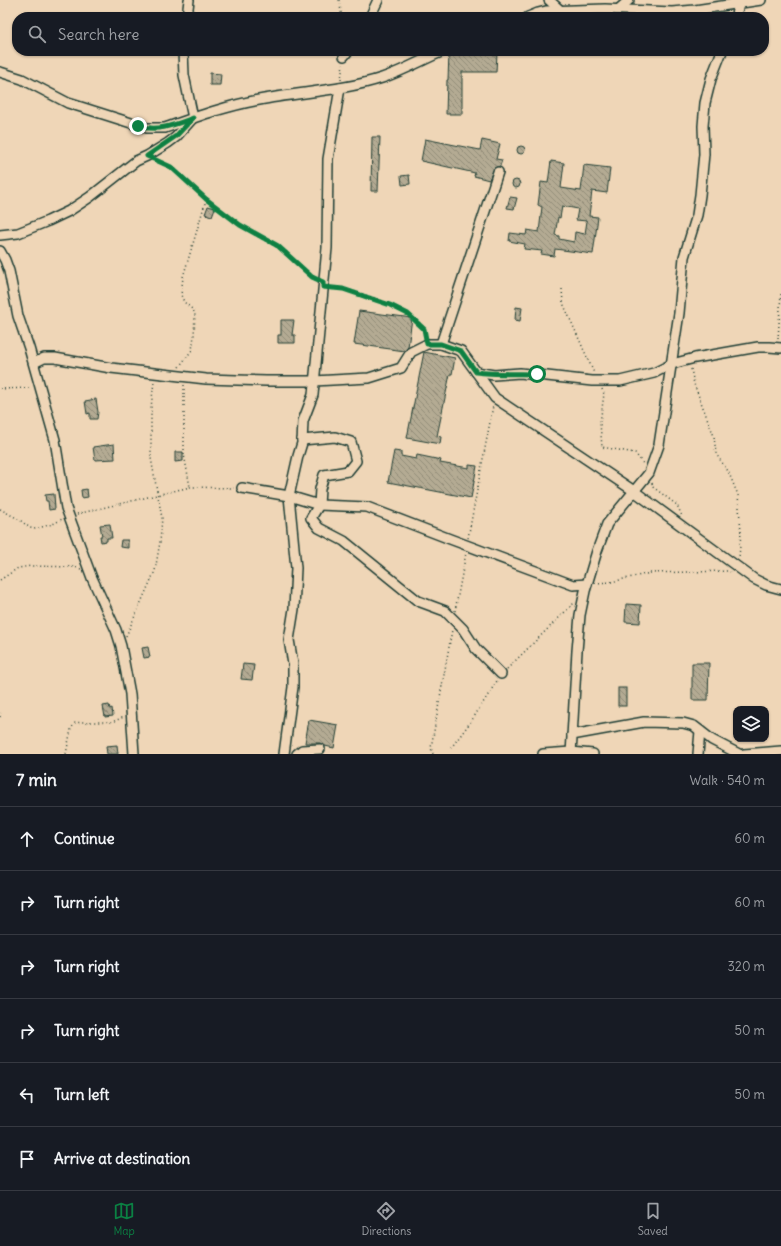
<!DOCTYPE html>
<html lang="en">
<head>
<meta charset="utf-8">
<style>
  :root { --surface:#171b24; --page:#20242c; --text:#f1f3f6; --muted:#9ea1a6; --line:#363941; --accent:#0b8043 }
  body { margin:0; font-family:Delius,sans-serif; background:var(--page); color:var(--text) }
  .controls { position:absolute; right:12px; bottom:12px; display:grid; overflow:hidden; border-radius:8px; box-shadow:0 1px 3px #0004 }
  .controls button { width:36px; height:36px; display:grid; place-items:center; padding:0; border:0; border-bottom:1px solid var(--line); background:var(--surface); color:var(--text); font:20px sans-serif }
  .stop { position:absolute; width:12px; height:12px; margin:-9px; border:3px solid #0b8043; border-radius:50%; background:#fff }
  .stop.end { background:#0b8043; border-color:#fff; box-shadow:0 1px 4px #0008 }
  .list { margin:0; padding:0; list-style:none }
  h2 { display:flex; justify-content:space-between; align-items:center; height:52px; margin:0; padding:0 16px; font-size:17px }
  h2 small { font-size:13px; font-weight:400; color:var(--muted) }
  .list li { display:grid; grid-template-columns:26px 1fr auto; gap:12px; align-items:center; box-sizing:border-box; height:64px; padding:0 16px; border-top:1px solid var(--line) }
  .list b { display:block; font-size:15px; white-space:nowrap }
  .list em { font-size:13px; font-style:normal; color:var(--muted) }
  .icon { flex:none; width:22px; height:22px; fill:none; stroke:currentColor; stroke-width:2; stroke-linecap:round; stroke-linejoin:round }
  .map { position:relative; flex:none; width:781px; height:754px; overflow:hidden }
  .search { position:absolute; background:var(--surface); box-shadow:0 1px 3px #0004; left:12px; right:12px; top:12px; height:44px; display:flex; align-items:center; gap:10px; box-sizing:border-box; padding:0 14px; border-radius:16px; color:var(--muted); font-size:15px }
  .sheet { height:436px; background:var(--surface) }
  nav { display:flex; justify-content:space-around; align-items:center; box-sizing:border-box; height:56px; border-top:1px solid var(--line); background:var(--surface); font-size:11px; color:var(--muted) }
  nav a { display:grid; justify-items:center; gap:2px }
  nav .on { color:var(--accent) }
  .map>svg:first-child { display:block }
  .building { fill:url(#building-back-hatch); stroke:#1f3d34; fill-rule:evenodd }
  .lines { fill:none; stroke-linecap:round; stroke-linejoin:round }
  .minor-casing { stroke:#1f3d34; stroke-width:12 }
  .path { stroke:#1f3d34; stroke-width:1.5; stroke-dasharray:1 3; stroke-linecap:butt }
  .minor { stroke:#efd6b7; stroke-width:9 }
  .route { stroke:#0b8043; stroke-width:5 }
</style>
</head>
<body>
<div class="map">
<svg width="781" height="754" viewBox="0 0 781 754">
  <defs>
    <pattern id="building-back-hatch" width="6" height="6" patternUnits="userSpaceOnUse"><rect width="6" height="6" fill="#b4ab93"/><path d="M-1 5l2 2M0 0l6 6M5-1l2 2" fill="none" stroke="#928c79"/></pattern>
  </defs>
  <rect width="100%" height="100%" fill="#efd6b7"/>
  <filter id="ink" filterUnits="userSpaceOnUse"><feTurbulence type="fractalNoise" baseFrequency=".025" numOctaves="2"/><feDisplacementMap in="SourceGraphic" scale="8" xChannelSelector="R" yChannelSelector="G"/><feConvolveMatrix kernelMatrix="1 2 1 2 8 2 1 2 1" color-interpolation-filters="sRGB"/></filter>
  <g filter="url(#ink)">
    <g class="building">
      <polygon points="449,53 497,53 496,72 462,72 462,114 446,114 447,80 448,80"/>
      <polygon points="210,73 221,74 220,85 210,85"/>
      <polygon points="372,137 380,137 378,191 371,191"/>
      <polygon points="425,139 480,150 482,140 500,144 496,159 502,160 500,166 494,168 489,180 474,176 475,173 421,161"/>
      <circle cx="521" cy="150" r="4"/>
      <path d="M551,161L564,163L561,188L581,191L584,165L610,168L607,193L592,191L589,216L598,217L593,254L555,249L554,256L541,254L542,251L524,249L525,244L509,241L510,233L526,235L527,230L539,232L542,207L538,205L541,182L548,183ZM562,206L578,209L576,220L587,221L585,234L575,232L574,242L559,239V236L555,235L558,217L560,218Z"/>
      <polygon points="409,175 410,184 402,185 401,176"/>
      <circle cx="516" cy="184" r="4"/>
      <polygon points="510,197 517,198 514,209 507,208"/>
      <polygon points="208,206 215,208 212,216 205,214"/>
      <polygon points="516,307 522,308 520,321 515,320"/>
      <polygon points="359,311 412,318 408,347 405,351 354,344"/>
      <polygon points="281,320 294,320 292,335 295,335 295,343 278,343 278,335 281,335"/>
      <polygon points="424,352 455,358 452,374 450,374 437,436 441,437 440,444 407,438"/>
      <polygon points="96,399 98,412 97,419 90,419 90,413 87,414 85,401"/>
      <polygon points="114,444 115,459 95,460 93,447"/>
      <polygon points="394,451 401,452 401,456 416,459 417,455 441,460 440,463 469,468 469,465 477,466 471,498 388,482"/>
      <polygon points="175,452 183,452 183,461 175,462"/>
      <polygon points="87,489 88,497 82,498 81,490"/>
      <polygon points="54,494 55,509 49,510 48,501 46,501 45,495"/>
      <polygon points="110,524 112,538 107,538 107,541 101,542 100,536 102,536 100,525"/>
      <polygon points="121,540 128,540 128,548 120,547"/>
      <polygon points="626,604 641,605 640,623 625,622"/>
      <polygon points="148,647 150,657 144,658 142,648"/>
      <polygon points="692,663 709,663 708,700 692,700"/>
      <polygon points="243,664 254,665 252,680 241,679"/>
      <rect x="618" y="688" width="8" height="18"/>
      <polygon points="109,705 110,709 112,708 113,716 105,717 103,706"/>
      <polygon points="309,720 338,725 334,748 325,746 320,743 305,743"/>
      <polygon points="117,745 118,754 107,754 106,746"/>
    </g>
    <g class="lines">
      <g class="minor-casing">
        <g id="minor">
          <polyline points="549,0 561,11"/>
          <polyline points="619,9 629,0"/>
          <polyline points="187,17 189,0"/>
          <polyline points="370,17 378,0"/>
          <polyline points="528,17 538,13 546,11 605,9 672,12 695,10 761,0"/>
          <polyline points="735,17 740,2"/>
          <polyline points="344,56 348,51"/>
          <path d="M0,72L22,79L68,103L84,108L147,128H165C196,117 226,106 259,100C299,92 342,91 382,78C403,71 422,60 443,51"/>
          <polyline points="0,235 18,233 48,221 69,211 90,197 136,161 147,156 168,143 176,137 193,118 184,75 183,51"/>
          <polyline points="0,251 5,260 9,271 18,316 29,348 55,440 66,508 92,578 116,630 121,646 130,694 134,754"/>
          <polyline points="441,344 498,172"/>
          <polyline points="34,363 44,358 55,358 111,368 206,379 266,381 314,381 369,378 401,368 411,352 427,344 441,344 461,351 495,398 634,491 754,579 766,585 781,589"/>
          <polyline points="476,372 494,375 520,373 592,381 620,381 654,373 672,364 695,358 758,347 769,347 781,348"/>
          <polyline points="302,440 335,437 351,442 356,461 348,471 324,475 320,489 319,505 311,518 319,528 344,541 418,601 445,611 463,629 476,649 501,674"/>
          <polyline points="242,488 289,496 319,505 367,507 450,539 573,585 587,584"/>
          <polyline points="572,735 644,722 683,723 694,726 712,740 739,754"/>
          <polyline points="284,754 293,687 293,664 289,640 294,609 296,568 289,496 298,456 302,443 303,421 313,395 327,248 328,159 340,88"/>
          <polyline points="297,754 302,750 320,749"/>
          <polyline points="543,754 571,752 593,754"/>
          <polyline points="571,754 577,651 580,615 585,591 597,551 607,524 649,473 659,445 679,313 684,257 697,215 700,195 704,154 703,126 705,103 711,79 722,51"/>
          <polyline points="698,754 700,731"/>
          <polyline points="744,754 781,751"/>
        </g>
      </g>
      <g class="path">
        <polyline points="339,0 342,17"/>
        <polyline points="341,80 343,64"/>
        <polyline points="156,160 171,167 206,199 240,225 286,252 294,261 316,279"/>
        <path d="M331,287C355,290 409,307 423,328C425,330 425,334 426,337"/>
        <polyline points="562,289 563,303 594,373"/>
        <polyline points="778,339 781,293"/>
        <polyline points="179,367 192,350 194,336 195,313 191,308 184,302 181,295 183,277 206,200"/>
        <polyline points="691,369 694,384 714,436 716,454 728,471 738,495 741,532 739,558"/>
        <polyline points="184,385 184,454 190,487"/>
        <polyline points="0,389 32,388"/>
        <polyline points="602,389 604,394 600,423 602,447 635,453 644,465"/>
        <polyline points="652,483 653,487 677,505 682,516"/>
        <polyline points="0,509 20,520 30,528 34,529 53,524 62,519"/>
        <polyline points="77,514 190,487 234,488"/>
        <polyline points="468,538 493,406"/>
        <polyline points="0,580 18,568 31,566 75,567 81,569"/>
        <polyline points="595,583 611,582 650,573 728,571 730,572"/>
        <polyline points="455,611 466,553"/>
        <polyline points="126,636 155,571 160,542 162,518 151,458 151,408 154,381"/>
        <polyline points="507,669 574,603"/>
        <polyline points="0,717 1,713"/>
        <polyline points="451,748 472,720 497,681"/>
        <polyline points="66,754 71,729 75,723 83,722 112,722 124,717"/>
        <polyline points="433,754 431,748 452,630"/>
      </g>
      <use href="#minor" class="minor"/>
    </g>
  </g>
  <g class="lines" filter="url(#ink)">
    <path class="route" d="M138,126C158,132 174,125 193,118L176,136L147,156L171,167L206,199L240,225L278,246L312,277L323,282V287L343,289L390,305L408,314L424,329L427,344H441L461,351L476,372C497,375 517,373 537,374"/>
  </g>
</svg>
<div class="controls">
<button><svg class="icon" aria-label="layers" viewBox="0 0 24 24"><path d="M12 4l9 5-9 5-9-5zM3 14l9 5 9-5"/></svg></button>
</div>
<div class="stop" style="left:537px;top:374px"></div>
<div class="stop end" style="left:138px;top:126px"></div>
<div class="search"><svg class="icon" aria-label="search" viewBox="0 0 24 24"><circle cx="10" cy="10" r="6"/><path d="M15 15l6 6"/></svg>Search here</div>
</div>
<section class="sheet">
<h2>7 min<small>Walk · 540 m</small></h2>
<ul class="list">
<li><svg class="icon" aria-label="ahead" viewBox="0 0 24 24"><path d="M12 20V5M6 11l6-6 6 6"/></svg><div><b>Continue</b></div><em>60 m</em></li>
<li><svg class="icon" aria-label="right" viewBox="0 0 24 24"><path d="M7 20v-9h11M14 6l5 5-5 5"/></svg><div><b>Turn right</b></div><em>60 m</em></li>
<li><svg class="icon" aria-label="right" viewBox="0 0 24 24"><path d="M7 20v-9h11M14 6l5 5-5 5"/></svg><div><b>Turn right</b></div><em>320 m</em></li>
<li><svg class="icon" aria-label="right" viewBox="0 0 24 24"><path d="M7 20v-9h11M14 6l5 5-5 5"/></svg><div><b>Turn right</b></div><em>50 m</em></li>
<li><svg class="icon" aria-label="left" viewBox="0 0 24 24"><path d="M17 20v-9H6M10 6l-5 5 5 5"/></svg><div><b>Turn left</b></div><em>50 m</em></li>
<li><svg class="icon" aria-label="arrive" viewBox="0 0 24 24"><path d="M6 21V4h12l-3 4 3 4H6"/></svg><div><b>Arrive at destination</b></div></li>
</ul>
</section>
<nav>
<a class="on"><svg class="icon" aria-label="map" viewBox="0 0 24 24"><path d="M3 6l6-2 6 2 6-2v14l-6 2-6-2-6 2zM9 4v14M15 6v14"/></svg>Map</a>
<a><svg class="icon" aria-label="directions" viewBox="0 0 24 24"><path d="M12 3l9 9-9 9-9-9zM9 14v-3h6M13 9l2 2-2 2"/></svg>Directions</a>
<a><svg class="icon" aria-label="saved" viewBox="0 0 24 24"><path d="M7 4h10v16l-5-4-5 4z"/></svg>Saved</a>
</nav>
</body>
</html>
